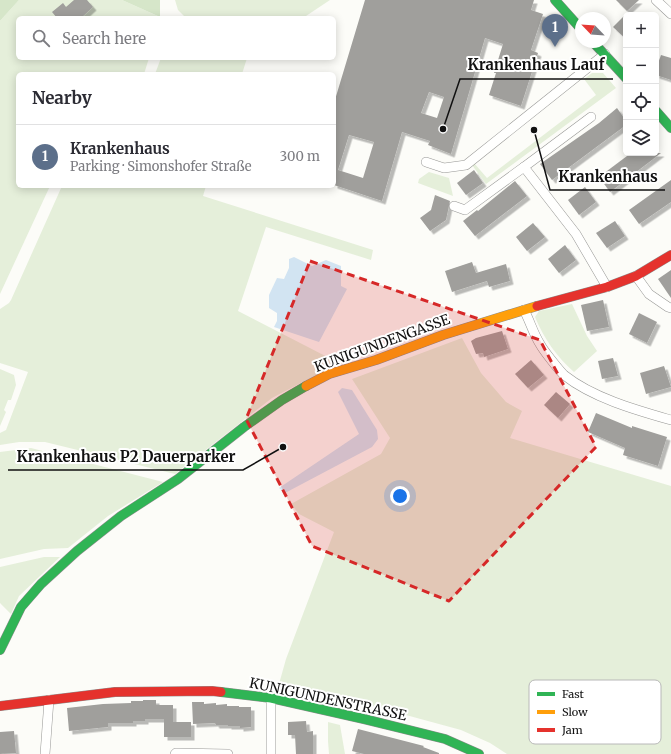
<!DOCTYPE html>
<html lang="en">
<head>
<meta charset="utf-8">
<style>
  :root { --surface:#fff; --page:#f2f2f3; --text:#2b2b33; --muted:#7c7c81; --line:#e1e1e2; --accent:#ea580c }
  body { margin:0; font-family:Merriweather,serif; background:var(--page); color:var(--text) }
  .controls { position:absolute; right:12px; top:12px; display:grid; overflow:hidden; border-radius:6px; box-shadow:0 2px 10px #0003 }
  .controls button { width:36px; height:36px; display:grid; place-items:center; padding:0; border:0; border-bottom:1px solid var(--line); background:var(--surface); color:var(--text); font:20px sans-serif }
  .compass { position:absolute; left:575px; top:12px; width:36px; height:36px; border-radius:50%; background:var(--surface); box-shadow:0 2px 10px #0003; rotate:295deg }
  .you { position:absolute; left:400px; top:496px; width:14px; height:14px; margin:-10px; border:3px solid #fff; border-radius:50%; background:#1a73e8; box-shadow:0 0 0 6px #1a73e833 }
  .badge { display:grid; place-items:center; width:26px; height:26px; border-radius:50%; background:var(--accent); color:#fff; font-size:13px; font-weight:700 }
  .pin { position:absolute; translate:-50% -33px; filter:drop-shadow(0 1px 2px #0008) }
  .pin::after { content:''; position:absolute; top:21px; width:14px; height:12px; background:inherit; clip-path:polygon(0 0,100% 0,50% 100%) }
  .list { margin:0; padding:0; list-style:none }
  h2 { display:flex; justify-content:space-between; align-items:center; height:52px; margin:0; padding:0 16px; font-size:17px }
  h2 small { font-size:13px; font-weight:400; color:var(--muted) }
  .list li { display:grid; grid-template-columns:26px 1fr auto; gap:12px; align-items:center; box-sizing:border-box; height:64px; padding:0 16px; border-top:1px solid var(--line) }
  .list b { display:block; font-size:15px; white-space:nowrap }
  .list p { margin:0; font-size:13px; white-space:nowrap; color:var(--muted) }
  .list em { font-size:13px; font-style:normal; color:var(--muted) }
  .icon { flex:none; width:22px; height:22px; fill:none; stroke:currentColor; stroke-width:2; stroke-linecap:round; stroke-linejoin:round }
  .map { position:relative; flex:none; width:671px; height:754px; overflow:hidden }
  .search { position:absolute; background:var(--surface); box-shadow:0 2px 10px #0003; left:16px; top:16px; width:320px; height:44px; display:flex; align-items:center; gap:10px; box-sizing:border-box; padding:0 14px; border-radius:6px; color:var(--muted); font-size:15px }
  .panel { position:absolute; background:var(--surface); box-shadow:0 2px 10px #0003; left:16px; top:72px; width:320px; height:116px; border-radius:6px }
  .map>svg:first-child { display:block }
  .green { fill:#e5efda }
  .forest { fill:#d6e6c9 }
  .water { fill:#d2e4f2 }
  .building { fill:#a09f9c; fill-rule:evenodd; filter:url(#shadow) }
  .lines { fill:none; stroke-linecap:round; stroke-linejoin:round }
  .street-casing { stroke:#979795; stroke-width:10 }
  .fast-casing { stroke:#8d8d8c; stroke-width:10 }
  .slow-casing { stroke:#8d8d8c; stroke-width:10 }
  .jam-casing { stroke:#8d8d8c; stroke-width:10 }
  .street { stroke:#fffffe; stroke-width:9 }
  .fast { stroke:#30b455; stroke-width:9 }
  .slow { stroke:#ff9f0a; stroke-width:9 }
  .jam { stroke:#e5322d; stroke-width:9 }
  .marked { fill:#d62828; fill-opacity:0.2; stroke:#d62828; stroke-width:3; stroke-dasharray:8 5; stroke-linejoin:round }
  .labels { text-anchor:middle; stroke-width:4; stroke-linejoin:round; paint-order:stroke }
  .street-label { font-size:14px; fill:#111; stroke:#fff }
  .key { fill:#fff; stroke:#b8b8b8; stroke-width:1 }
  .key-label { font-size:11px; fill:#111 }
  .leader { fill:none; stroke:#111; stroke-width:1.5 }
  .callout-dot { fill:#111; stroke:#fff; stroke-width:1.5 }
  .callout-label { font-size:15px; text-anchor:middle; font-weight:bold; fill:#111; stroke:#fff; stroke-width:4; stroke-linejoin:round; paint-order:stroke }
</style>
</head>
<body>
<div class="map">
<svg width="671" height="754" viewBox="0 0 671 754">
  <defs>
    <filter id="shadow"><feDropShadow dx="3.5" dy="3.5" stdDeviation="0" flood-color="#0004"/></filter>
  </defs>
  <rect width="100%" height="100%" fill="#fcfcf8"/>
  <g class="green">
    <polygon points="19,0 122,0 160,17 160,18 18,18 18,58 149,58 144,74 18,74 18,186 50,186 0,294 0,21"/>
    <polygon points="175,0 330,0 303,18 186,18 178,10"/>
    <polygon points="161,58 247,58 242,74 155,74"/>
    <polygon points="592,73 603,73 616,88 486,184 472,165 474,163 487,178 596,95 584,79"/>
    <polygon points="429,172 449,178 453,196 418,183 419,179"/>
    <polygon points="62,186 206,186 203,196 373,250 371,260 266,227 238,311 339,363 272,398 175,474 45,442 19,442 0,445 0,433 6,430 28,372 0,363 0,309 9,303 11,300"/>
    <path d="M572,304L587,336L597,351L574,372C557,357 544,339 535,317L539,311Z"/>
    <polygon points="462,338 481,373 506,402 522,411 510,438 671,486 671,754 507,754 490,743 461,730 347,699 322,695 279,684 286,659 334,532 299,514 291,504 381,454 390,438 352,379"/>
    <polygon points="0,369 14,375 16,385 11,400 8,400 4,410 6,412 0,426"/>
    <polygon points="31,448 163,482 108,516 68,548 44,549 0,559 0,452"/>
    <polygon points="44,557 60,557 19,596 11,614 0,603 0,567"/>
    <polygon points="328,722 340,725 345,754 329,754 328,741"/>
  </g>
  <g class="forest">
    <polygon points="0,0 19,0 0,21"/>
    <polygon points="122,0 160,0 160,17"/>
  </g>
  <g class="water">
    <polygon points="294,257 312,266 326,260 341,266 341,286 347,289 319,342 274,327 277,321 277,313 269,308 269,295 277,278 284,279 289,268 289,259"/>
    <polygon points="342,388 352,390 377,430 378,439 372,447 285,493 279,488 359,434 338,392"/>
  </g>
  <g class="building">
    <polygon points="74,0 87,0 93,7 81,18 57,18 52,12 63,3 66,7"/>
    <path d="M365,0H534L531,10L543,14L531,50L538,53L521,106L489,95L496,73H494L503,44L485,38L451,154L428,145L430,141L402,132L382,201L334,185V103ZM429,92L444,97L437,118L421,113ZM349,135L374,142L363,178L338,170Z"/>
    <polygon points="616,0 639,0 627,11"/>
    <polygon points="626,14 626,39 613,27"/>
    <polygon points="661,55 671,58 671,80 656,75 656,69"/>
    <polygon points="617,108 626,121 626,125 552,180 540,164 599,123"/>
    <polygon points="631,153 661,153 610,192 599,177"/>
    <polygon points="474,170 483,183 466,195 457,183"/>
    <polygon points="671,180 671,202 639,224 629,210"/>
    <polygon points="515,181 527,196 475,236 463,221 477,210 478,211"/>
    <polygon points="585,187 596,202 579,215 568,200"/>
    <polygon points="435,195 450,201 446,220 430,231 420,218 431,210"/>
    <polygon points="615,221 625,236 607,248 596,233"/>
    <polygon points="533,223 545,237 527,251 516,237"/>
    <polygon points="565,245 576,260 559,273 548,259"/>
    <polygon points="472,262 476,273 506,264 510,281 489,287 487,281 452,292 445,271"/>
    <polygon points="671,270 671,298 658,279"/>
    <polygon points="603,300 609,327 587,331 581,305"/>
    <polygon points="639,313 657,322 647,343 629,334"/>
    <polygon points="502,331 508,349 484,357 483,353 476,354 471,341 476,338"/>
    <polygon points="613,358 618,376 602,379 598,361"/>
    <polygon points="531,360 544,375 528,388 515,374"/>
    <polygon points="664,366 671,387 646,394 640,373"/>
    <polygon points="556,392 570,404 558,418 544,405"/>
    <polygon points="596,413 632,428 632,426 667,437 658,466 623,455 625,448 588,432"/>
    <polygon points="143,700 156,700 156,705 173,705 173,722 191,722 191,737 164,737 164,719 145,719 145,721 133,721 133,723 108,723 108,727 69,731 67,708 103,704 131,703 131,701 143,701"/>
    <polygon points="192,702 204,702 204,704 216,703 216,705 227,704 227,706 239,706 239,707 251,707 251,727 240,728 240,726 228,726 228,725 216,725 215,723 193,724"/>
    <polygon points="306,721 307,732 313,731 313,754 296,754 295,735 288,735 288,722"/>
    <polygon points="358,729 424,746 423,747 439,753 439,754 364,754 352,751"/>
    <polygon points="14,731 16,753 0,754 0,732"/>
  </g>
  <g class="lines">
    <g class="street-casing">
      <g id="street">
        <polyline points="656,0 671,14"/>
        <polyline points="591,117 524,167 576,234 607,287"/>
        <polyline points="426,162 444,168 466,165 605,54"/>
        <polyline points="454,206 465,210 524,167"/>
        <polyline points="636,276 649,294 668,307 671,308"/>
        <path d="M524,310C530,321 533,333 540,344C543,350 559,370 564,375C593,398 636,410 671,420"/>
        <polyline points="45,754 49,700"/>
        <polyline points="175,754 176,753 228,754"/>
        <polyline points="271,754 271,698"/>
      </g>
    </g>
    <g class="fast-casing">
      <g id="fast">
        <polyline points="555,0 581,29"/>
        <polyline points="593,42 626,78"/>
        <polyline points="656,111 671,128"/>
        <polyline points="0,650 21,607 41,584 77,551 121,516 178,479 244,427 282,400 306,386"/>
        <polyline points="221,692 271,698 364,719 445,739 479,754"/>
      </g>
    </g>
    <g class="slow-casing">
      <polyline id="slow" points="306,386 329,374 376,360 443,335 537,306"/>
    </g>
    <g class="jam-casing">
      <g id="jam">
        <polyline points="537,306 607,287 636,276 671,255"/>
        <polyline points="0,706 115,692 212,691 221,692"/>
      </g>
    </g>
    <use href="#street" class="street"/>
    <use href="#fast" class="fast"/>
    <use href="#slow" class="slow"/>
    <use href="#jam" class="jam"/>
  </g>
  <path class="marked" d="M310,261L540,340L596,447L449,601L312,546L246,419Z"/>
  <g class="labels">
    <g class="street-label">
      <text transform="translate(382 343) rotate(-20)" y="5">KUNIGUNDENGASSE</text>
      <text transform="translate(328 699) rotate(12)" y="5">KUNIGUNDENSTRASSE</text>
    </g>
  </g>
  <rect x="529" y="680" width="132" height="64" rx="6" class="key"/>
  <rect x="537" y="692" width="18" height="4" fill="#30b455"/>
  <rect x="537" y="710" width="18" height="4" fill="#ff9f0a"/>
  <rect x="537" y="728" width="18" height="4" fill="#e5322d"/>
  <g class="key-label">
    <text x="562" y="698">Fast</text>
    <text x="562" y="716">Slow</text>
    <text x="562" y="734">Jam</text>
  </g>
  <path class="leader" d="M443 129L460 79H613M534 130L550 190H665M283 447L243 470H8"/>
  <g class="callout-dot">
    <circle cx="443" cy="129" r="4"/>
    <circle cx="534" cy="130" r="4"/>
    <circle cx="283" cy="447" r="4"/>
  </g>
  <g class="callout-label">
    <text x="536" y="70">Krankenhaus Lauf</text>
    <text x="608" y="182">Krankenhaus</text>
    <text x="126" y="462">Krankenhaus P2 Dauerparker</text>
  </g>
</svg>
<div class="controls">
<button>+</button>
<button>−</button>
<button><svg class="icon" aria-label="locate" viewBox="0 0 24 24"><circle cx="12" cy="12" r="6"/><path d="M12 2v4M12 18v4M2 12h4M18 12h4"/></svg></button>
<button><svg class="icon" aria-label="layers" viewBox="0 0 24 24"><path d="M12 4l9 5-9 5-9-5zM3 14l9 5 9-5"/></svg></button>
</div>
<svg class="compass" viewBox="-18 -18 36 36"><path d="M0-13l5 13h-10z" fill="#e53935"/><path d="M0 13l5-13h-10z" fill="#7c7c81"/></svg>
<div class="you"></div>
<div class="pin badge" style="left:555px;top:47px;background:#5c6f8a">1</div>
<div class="search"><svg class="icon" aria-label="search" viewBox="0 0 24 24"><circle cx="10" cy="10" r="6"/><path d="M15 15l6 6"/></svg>Search here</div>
<section class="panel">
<h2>Nearby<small></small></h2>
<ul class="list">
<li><span class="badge" style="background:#5c6f8a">1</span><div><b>Krankenhaus</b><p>Parking · Simonshofer Straße</p></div><em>300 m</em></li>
</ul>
</section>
</div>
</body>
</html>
